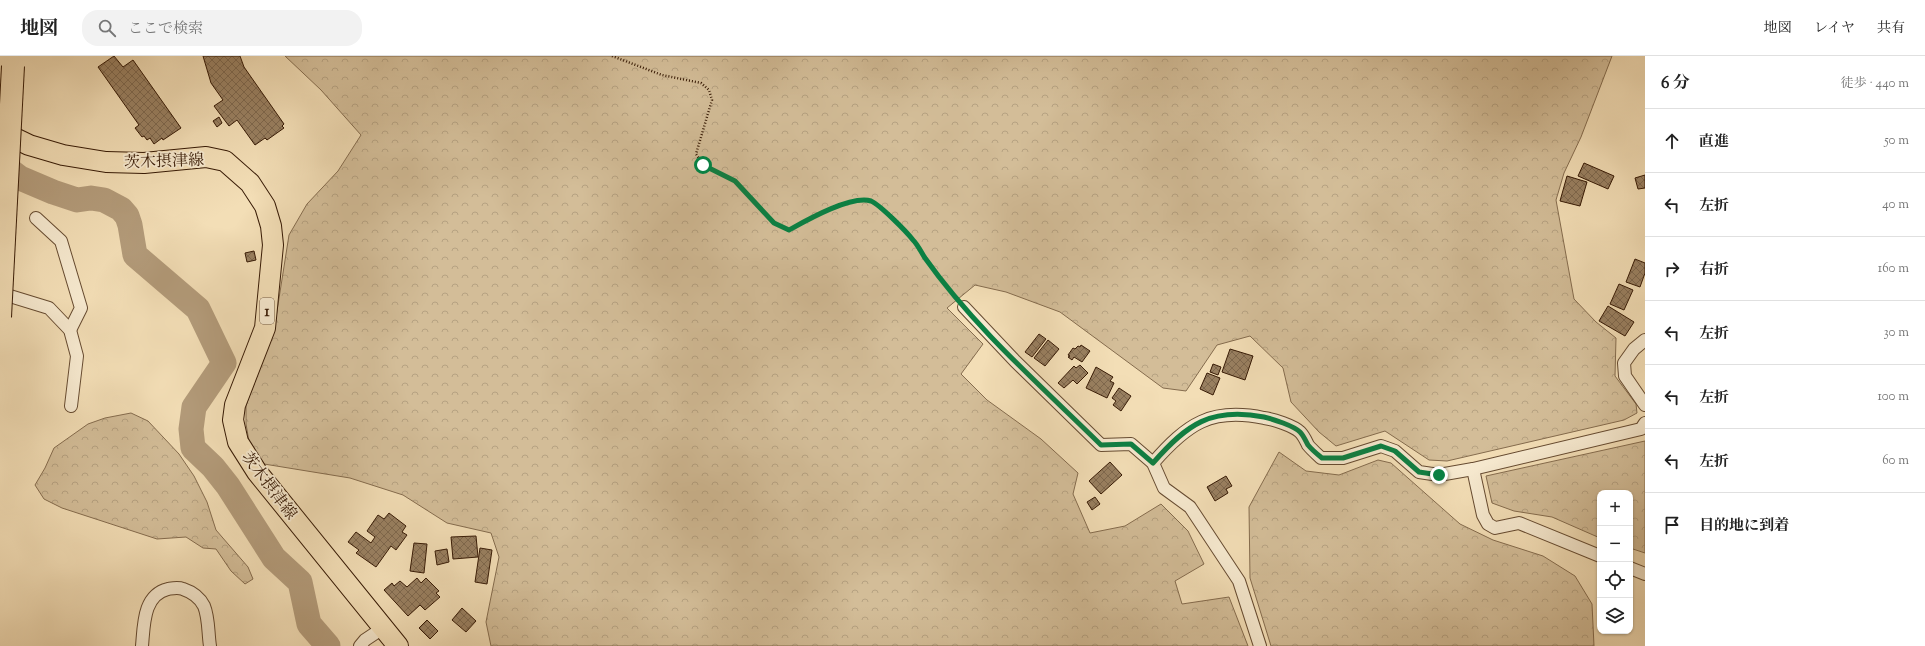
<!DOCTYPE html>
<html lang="ja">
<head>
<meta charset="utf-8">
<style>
  :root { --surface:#fff; --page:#f2f2f2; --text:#222; --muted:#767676; --line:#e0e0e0 }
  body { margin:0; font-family:"Sorts Mill Goudy","Noto Serif JP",serif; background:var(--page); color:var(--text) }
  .controls { position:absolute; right:12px; bottom:12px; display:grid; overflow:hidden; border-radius:8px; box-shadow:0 1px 3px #0004 }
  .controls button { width:36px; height:36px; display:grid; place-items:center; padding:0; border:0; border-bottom:1px solid var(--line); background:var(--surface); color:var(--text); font:20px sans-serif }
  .stop { position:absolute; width:12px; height:12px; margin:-9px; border:3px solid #0b8043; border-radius:50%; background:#fff }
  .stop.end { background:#0b8043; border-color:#fff; box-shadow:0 1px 4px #0008 }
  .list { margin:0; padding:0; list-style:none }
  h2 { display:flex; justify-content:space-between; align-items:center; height:52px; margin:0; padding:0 16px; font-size:17px }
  h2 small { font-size:13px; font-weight:400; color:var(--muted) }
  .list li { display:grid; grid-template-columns:26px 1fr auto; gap:12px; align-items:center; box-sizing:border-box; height:64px; padding:0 16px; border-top:1px solid var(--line) }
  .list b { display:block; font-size:15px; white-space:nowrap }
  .list em { font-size:13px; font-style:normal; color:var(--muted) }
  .icon { flex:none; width:22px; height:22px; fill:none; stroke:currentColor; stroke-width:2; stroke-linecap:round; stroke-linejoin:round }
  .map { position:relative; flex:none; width:1645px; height:590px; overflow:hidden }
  header { display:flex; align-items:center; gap:24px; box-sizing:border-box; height:56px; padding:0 20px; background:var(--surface); border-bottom:1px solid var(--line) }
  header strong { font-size:19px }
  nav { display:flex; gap:22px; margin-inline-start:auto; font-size:14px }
  .search { width:280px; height:36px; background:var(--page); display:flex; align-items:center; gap:10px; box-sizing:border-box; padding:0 14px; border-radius:16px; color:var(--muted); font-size:15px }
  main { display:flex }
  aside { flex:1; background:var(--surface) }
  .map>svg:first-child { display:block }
  .forest { fill:url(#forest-crowns); stroke:#856c4e }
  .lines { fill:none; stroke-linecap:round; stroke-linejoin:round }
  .river { stroke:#b39b7a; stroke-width:25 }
  .building { fill:url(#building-cross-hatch); stroke:#371a05 }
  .street-casing { stroke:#664b31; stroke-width:14 }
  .primary-casing { stroke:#371a05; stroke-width:22 }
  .path { stroke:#371a05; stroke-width:2.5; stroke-dasharray:1 2; stroke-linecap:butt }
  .street { stroke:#f7ead0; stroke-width:12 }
  .primary { stroke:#f3deb6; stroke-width:20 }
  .highway-bridge-casing { stroke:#371a05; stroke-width:24; stroke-linecap:butt }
  .highway-bridge { stroke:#f3deb6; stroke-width:22 }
  .route { stroke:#0b8043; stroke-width:5 }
  .labels { text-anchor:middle; stroke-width:3.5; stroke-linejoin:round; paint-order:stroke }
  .shield { fill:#f7ead0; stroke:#715842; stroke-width:1 }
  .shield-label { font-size:15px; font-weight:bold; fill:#371a05 }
  .street-label { font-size:16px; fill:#371a05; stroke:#f7ead0 }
</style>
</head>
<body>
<header>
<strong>地図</strong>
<div class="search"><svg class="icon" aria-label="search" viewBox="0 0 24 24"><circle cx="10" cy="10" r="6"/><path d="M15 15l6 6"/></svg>ここで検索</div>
<nav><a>地図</a><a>レイヤ</a><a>共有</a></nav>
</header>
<main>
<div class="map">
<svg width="1645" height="590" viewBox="0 0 1645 590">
  <defs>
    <pattern id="forest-crowns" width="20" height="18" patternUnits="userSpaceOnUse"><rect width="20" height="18" fill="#d3bd98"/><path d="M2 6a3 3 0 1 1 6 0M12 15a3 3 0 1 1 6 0" fill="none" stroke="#b6a282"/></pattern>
    <pattern id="building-cross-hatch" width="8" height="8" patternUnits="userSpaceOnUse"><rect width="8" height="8" fill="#998061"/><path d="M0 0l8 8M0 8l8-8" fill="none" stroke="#7e684e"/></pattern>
  </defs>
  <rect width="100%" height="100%" fill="#f3deb6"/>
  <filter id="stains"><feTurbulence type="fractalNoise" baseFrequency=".005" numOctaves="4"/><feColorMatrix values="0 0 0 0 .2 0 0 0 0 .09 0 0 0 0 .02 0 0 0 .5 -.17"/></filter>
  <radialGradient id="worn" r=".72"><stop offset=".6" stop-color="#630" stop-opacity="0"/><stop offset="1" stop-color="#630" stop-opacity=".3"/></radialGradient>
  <g class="forest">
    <polygon points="285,0 1612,0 1581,81 1564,117 1556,144 1574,243 1596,266 1616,282 1615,320 1636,348 1637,357 1624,364 1447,405 1429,404 1385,375 1336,390 1319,376 1291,346 1283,312 1250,280 1217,289 1186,335 1163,332 1060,256 1006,236 975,229 947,252 983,288 961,318 987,344 1041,383 1078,417 1073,438 1090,477 1125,470 1161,448 1188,475 1204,508 1175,525 1182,548 1229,541 1248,590 491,590 486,566 499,501 491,477 447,467 403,439 350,422 264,408 250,391 246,368 246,349 274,274 289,179 307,148 338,115 361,79 321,34"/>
    <polygon points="131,357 148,365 179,398 194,420 207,446 216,474 248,511 253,523 245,528 231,515 216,493 203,492 186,481 157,483 62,452 44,443 35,429 45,412 54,392 88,368 105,362"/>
    <polygon points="1645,385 1645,497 1630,492 1630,437 1600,437 1600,482 1552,461 1514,455 1492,447 1486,420"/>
    <polygon points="1279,396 1306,415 1339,419 1378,404 1391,407 1460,468 1493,484 1543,500 1575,520 1592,548 1594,590 1271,590 1250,522 1249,451"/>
  </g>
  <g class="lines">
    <polyline class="river" points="0,107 20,122 53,136 77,144 91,142 104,144 121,153 127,160 130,169 135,199 198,253 224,307 194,351 191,373 193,392 213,411 228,430 274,502 300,526 309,568 328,590"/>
  </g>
  <g class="building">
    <polygon points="114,0 123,11 133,4 181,72 163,84 162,82 154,88 150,82 147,84 144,80 142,81 135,72 139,69 98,11"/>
    <polygon points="203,0 240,0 244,11 284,68 282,70 284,72 267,84 265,82 255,89 237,64 229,70 214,50 223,44 211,27"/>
    <polygon points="219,61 222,67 217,71 213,65"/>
    <polygon points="1584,107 1614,120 1608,133 1578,120"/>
    <polygon points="1645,119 1645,132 1638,133 1635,122"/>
    <polygon points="1567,120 1587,126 1580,150 1560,145"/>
    <polygon points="254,195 256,204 247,206 245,197"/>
    <polygon points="1635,203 1645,207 1645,217 1640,231 1626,226"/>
    <polygon points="1619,228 1633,234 1624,254 1610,248"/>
    <polygon points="1608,250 1634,266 1625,280 1599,265"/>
    <polygon points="1039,278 1046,283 1032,301 1025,296"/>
    <polygon points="1048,284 1059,293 1045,310 1034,302"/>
    <polygon points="1081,289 1090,295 1082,306 1074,301 1072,304 1068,301 1070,300 1068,299 1073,292 1075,293 1078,290 1080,291"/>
    <polygon points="1230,293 1253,300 1245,324 1222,316"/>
    <polygon points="1213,308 1221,311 1218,319 1210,316"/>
    <polygon points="1080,309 1088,317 1077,328 1073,324 1064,332 1058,327 1074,310 1076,312"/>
    <polygon points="1096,311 1113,321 1110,325 1114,327 1107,342 1086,332"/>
    <polygon points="1207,317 1220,322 1213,339 1200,333"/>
    <polygon points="1119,332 1131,340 1121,355 1113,349 1116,345 1112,342"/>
    <polygon points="1110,406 1122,419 1101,438 1089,425"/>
    <polygon points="1226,420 1232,430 1226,433 1228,437 1215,445 1207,431"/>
    <polygon points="1095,441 1100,448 1092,454 1087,446"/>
    <polygon points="389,457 406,470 402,476 407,479 396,494 391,490 376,511 356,497 359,494 348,486 356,476 371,487 375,481 367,475 378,459 384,463"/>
    <polygon points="476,480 478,501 453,503 451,481"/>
    <polygon points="414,487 427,488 424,517 410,515"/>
    <polygon points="480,492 492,494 487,528 475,526"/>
    <polygon points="447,493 449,506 437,509 435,495"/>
    <polygon points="417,522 421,527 426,522 439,535 436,537 440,541 425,554 420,549 408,560 384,534 392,527 394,530 400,525 407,531"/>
    <polygon points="462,552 476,565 466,576 452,564"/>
    <polygon points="427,564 438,575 430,583 419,572"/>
  </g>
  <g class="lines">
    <g class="street-casing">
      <g id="street">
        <polyline points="36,162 61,185 81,252 70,274"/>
        <polyline points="0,237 49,252 70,274 77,300 71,350"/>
        <polyline points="964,251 1015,305 1101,389 1131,388 1153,407 1164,432 1190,451 1239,525 1260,590"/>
        <polyline points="1645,284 1634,293 1624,307 1625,320 1645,349"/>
        <path d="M1153,407C1187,368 1211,351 1264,362C1273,363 1294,370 1300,376C1304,380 1306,385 1308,389C1312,394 1317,398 1321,402H1343L1381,390L1395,395L1419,416L1439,419L1473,413L1641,373L1645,367"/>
        <polyline points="1473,413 1483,459 1488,468 1495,472 1519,467 1600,500"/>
        <polyline points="1630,512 1645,518"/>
        <path d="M142,590C144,569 143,539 168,533C174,532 178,531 183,533C192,536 200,542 204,550C209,562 208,578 210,590"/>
        <polyline points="360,590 365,584 383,572"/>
      </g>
    </g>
    <g class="primary-casing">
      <polyline id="primary" points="0,75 29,89 63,99 106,106 144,107 206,101 225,105 250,127 265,150 271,170 273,189 265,272 235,349 233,364 238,386 257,416 398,590"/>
    </g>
    <path class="path" d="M612,0L662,19L701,27L709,34L712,44L696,98L703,109L735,125L775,167L789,174C805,166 834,148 850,146C856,145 867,144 872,146C910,167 929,212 957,243"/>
    <use href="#street" class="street"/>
    <use href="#primary" class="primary"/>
    <g class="highway-bridge-casing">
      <polyline id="highway-bridge" points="0,261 13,10"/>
    </g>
    <use href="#highway-bridge" class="highway-bridge"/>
  </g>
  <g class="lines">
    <path class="route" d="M703,109L735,125L774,167L789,174C807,164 851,139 871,145C880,149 906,175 913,184C918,189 921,196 925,202C974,271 1040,329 1101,389L1131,388L1153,407C1187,368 1211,351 1264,361C1273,363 1294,370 1300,376C1304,380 1306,386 1308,389C1312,394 1317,398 1322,402H1343L1381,390L1395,395L1419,416L1439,419"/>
  </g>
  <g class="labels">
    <rect class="shield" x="260" y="242" width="14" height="26" rx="3"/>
    <g class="shield-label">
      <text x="267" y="260">1</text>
    </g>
    <g class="street-label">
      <text transform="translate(164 104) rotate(-2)" y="6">茨木摂津線</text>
      <text transform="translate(270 429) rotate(53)" y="6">茨木摂津線</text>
    </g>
  </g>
  <rect width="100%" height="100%" filter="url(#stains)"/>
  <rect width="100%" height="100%" fill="url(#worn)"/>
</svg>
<div class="controls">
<button>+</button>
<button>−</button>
<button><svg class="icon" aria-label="locate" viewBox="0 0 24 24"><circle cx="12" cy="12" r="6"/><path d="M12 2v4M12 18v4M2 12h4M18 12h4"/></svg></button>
<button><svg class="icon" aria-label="layers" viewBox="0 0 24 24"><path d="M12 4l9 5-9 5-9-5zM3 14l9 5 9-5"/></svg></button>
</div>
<div class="stop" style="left:703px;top:109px"></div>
<div class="stop end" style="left:1439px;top:419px"></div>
</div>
<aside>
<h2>6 分<small>徒歩 · 440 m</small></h2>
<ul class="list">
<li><svg class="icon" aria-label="ahead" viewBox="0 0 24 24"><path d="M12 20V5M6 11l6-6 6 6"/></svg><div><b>直進</b></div><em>50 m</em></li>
<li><svg class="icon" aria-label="left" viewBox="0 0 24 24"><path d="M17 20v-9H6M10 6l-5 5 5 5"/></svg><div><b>左折</b></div><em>40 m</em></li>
<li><svg class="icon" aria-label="right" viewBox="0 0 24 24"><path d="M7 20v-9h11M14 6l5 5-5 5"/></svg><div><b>右折</b></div><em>160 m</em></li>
<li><svg class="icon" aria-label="left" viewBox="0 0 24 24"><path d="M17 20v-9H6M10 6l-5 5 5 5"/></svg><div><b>左折</b></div><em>30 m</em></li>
<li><svg class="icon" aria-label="left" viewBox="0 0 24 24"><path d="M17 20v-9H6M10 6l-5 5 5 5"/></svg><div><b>左折</b></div><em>100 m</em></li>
<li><svg class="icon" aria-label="left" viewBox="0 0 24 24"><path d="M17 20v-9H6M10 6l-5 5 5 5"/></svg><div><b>左折</b></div><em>60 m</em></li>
<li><svg class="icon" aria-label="arrive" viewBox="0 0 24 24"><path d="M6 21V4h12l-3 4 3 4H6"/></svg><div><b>目的地に到着</b></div></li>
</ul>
</aside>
</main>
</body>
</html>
